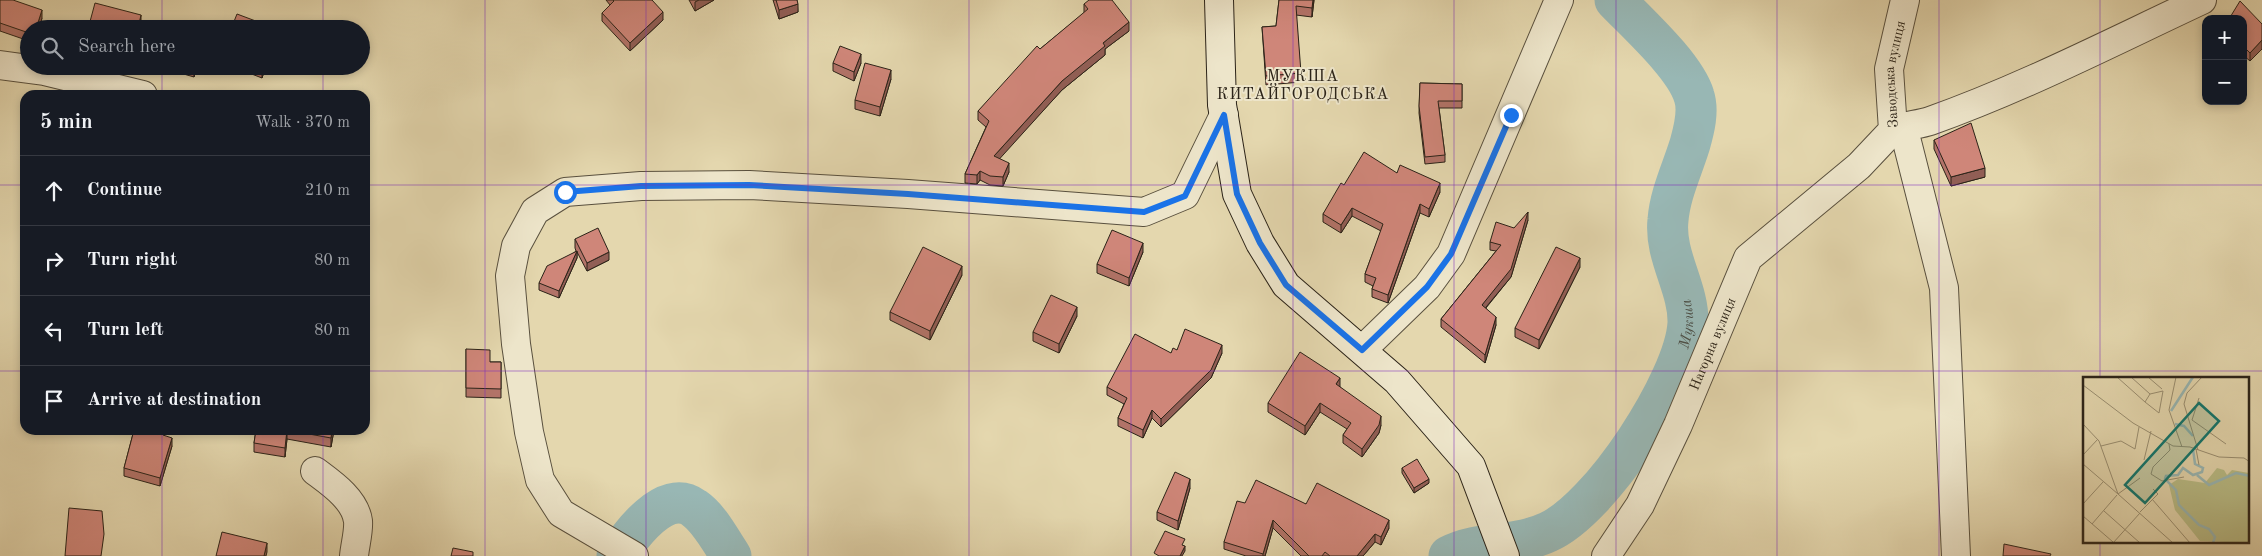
<!DOCTYPE html>
<html lang="en">
<head>
<meta charset="utf-8">
<style>
  :root { --surface:#171b24; --page:#242831; --text:#f1f3f6; --muted:#9ea1a6; --line:#363941 }
  body { margin:0; font-family:"Old Standard TT",serif; background:var(--page); color:var(--text) }
  .controls { position:absolute; right:15px; top:15px; display:grid; overflow:hidden; border-radius:10px; box-shadow:0 2px 8px #0003 }
  .controls button { width:45px; height:45px; display:grid; place-items:center; padding:0; border:0; border-bottom:1px solid var(--line); background:var(--surface); color:var(--text); font:25px sans-serif }
  .stop { position:absolute; width:15px; height:15px; margin:-11px; border:4px solid #1a73e8; border-radius:50%; background:#fff }
  .stop.end { background:#1a73e8; border-color:#fff; box-shadow:0 1px 5px #0008 }
  .list { margin:0; padding:0; list-style:none }
  h2 { display:flex; justify-content:space-between; align-items:center; height:65px; margin:0; padding:0 20px; font-size:21px }
  h2 small { font-size:16px; font-weight:400; color:var(--muted) }
  .list li { display:grid; grid-template-columns:32px 1fr auto; gap:15px; align-items:center; box-sizing:border-box; height:70px; padding:0 20px; border-top:1px solid var(--line) }
  .list b { display:block; font-size:19px; white-space:nowrap }
  .list em { font-size:16px; font-style:normal; color:var(--muted) }
  .icon { flex:none; width:28px; height:28px; fill:none; stroke:currentColor; stroke-width:2; stroke-linecap:round; stroke-linejoin:round }
  .map { position:relative; flex:none; width:2262px; height:556px; overflow:hidden }
  .search { position:absolute; background:var(--surface); box-shadow:0 2px 8px #0003; left:20px; top:20px; width:350px; height:55px; display:flex; align-items:center; gap:12px; box-sizing:border-box; padding:0 18px; border-radius:28px; color:var(--muted); font-size:19px }
  .panel { position:absolute; background:var(--surface); box-shadow:0 2px 8px #0003; left:20px; top:90px; width:350px; height:345px; border-radius:15px }
  .map>svg:first-child { display:block }
  .lines { fill:none; stroke-linecap:round; stroke-linejoin:round }
  .river { stroke:#98b7b4; stroke-width:41 }
  .street-casing { stroke:#59503e; stroke-width:30 }
  .secondary-casing { stroke:#2b2318; stroke-width:30 }
  .street { stroke:#ede5ca; stroke-width:28 }
  .secondary { stroke:#ede5ca; stroke-width:28 }
  .wall { fill:#b27368; stroke:#2b2318 }
  .shaded-wall { fill:#915e55; stroke:#2b2318 }
  .building { fill:#cf8679; stroke:#2b2318 }
  .route { stroke:#1a73e8; stroke-width:6 }
  .grid { fill:none; stroke:#7b2cbf; stroke-width:1; stroke-opacity:0.55 }
  .labels { text-anchor:middle; stroke-width:4; stroke-linejoin:round; paint-order:stroke }
  .street-label { font-size:14px; fill:#2b2318; stroke:#ede5ca }
  .water-label { font-size:15px; font-style:italic; fill:#4c4f47; stroke:#ede5ca }
  .quarter-label { font-size:16px; letter-spacing:1px; fill:#2b2318; stroke:#ede5ca }
  .inset-river { fill:none; stroke:#98b7b4; stroke-width:2.5 }
  .inset-road { fill:none; stroke:#9a8f72; stroke-width:1 }
  .view { fill:#0f766e; fill-opacity:0.15; stroke:#0f766e; stroke-width:2.5 }
  .inset-edge { fill:none; stroke:#2b2318; stroke-width:2.5 }
</style>
</head>
<body>
<div class="map">
<svg width="2262" height="556" viewBox="0 0 2262 556">
  <rect width="100%" height="100%" fill="#e4d7ae"/>
  <filter id="stains"><feTurbulence type="fractalNoise" baseFrequency=".004" numOctaves="4"/><feColorMatrix values="0 0 0 0 .2 0 0 0 0 .09 0 0 0 0 .02 0 0 0 .5 -.17"/></filter>
  <radialGradient id="worn" r=".72"><stop offset=".6" stop-color="#630" stop-opacity="0"/><stop offset="1" stop-color="#630" stop-opacity=".3"/></radialGradient>
  <g class="lines">
    <g class="river">
      <path d="M617,556C630,536 665,487 694,508C710,519 720,540 731,556"/>
      <path id="s1" d="M1449,556C1480,540 1517,547 1548,532C1600,509 1685,380 1688,323C1689,288 1664,256 1668,220C1670,194 1682,170 1690,144C1694,130 1699,111 1694,96C1685,66 1638,24 1615,0"/>
    </g>
    <g class="street-casing">
      <g id="street">
        <polyline points="0,65 44,71 143,95"/>
        <polyline points="1903,126 1944,288 1956,556"/>
        <path d="M1893,130C1905,125 1918,125 1930,121C2023,88 2112,42 2202,0"/>
        <polyline points="1362,350 1427,287 1451,254 1559,0"/>
        <path d="M315,471C331,483 355,499 358,521C359,531 355,545 354,556"/>
        <polyline points="634,556 561,513 540,480 529,432 516,344 510,276 516,246 535,211 565,192 641,186 749,185 908,194 1144,212 1185,195 1224,115"/>
        <path id="s2" d="M1606,556L1640,505L1678,425L1748,258L1859,166L1893,130L1889,69L1905,0"/>
      </g>
    </g>
    <g class="secondary-casing">
      <polyline id="secondary" points="1219,0 1222,105 1237,194 1260,243 1286,285 1397,381 1471,466 1505,556"/>
    </g>
    <use href="#street" class="street"/>
    <use href="#secondary" class="secondary"/>
  </g>
  <g class="wall">
    <polygon points="0,0 42,18 39,29 29,29 29,41 0,31"/>
    <polygon points="606,0 652,0 663,20 630,51 602,21 602,13 610,5"/>
    <polygon points="689,0 714,0 695,11"/>
    <polygon points="773,0 797,0 798,12 779,19"/>
    <polygon points="1279,0 1314,0 1312,17 1296,15 1301,82 1266,85 1262,27 1276,26"/>
    <polygon points="1084,4 1129,31 1105,49 1105,55 1062,90 999,158 1009,172 1003,186 990,185 980,180 977,184 965,183 965,174 986,127 978,120 978,111 1040,49 1084,13"/>
    <polygon points="2243,19 2262,24 2250,61 2243,55"/>
    <polygon points="833,63 861,63 854,81 833,71"/>
    <polygon points="156,66 197,66 194,77"/>
    <polygon points="231,66 266,66 262,78"/>
    <polygon points="891,79 880,116 855,109 855,100"/>
    <polygon points="1420,83 1462,84 1462,108 1439,108 1445,155 1445,162 1425,164 1419,113"/>
    <polygon points="1934,140 1985,177 1951,186 1934,149"/>
    <polygon points="1397,173 1440,192 1429,217 1420,213 1388,303 1372,297 1372,289 1373,286 1365,282 1365,274 1381,231 1352,216 1341,233 1323,222 1323,214 1344,185"/>
    <polygon points="1528,220 1511,277 1486,308 1496,325 1485,363 1441,327 1441,319 1496,251 1490,250 1490,242 1514,228"/>
    <polygon points="575,239 609,260 587,271 577,252 577,258 559,298 539,290 539,283 576,251 575,248"/>
    <polygon points="1143,252 1129,286 1097,273 1097,264"/>
    <polygon points="1580,267 1539,349 1515,337 1515,328"/>
    <polygon points="962,275 930,340 890,320 890,312"/>
    <polygon points="1077,316 1059,353 1033,341 1033,332"/>
    <polygon points="466,349 490,362 501,362 501,398 466,397"/>
    <polygon points="1177,350 1222,353 1211,378 1161,427 1152,418 1143,438 1118,426 1118,418 1124,404 1107,395 1107,387"/>
    <polygon points="1340,387 1381,425 1379,433 1362,457 1343,443 1343,435 1347,429 1320,412 1305,435 1268,412 1268,403"/>
    <polygon points="134,430 164,430 164,436 172,446 160,486 124,476 124,468"/>
    <polygon points="256,430 334,430 331,447 287,439 285,457 254,452 254,443"/>
    <polygon points="1402,468 1429,483 1414,493 1402,473"/>
    <polygon points="1190,488 1178,530 1157,520 1157,512"/>
    <polygon points="1245,503 1306,504 1389,528 1381,545 1375,542 1363,556 1301,556 1273,528 1265,556 1246,556 1224,549 1224,542"/>
  </g>
  <g class="shaded-wall">
    <polygon points="699,0 714,0 695,11 695,2"/>
    <polygon points="1313,0 1314,0 1312,17 1312,8"/>
    <polygon points="798,4 798,12 779,19 779,10"/>
    <polygon points="42,10 42,18 39,29 36,29"/>
    <polygon points="663,12 663,20 630,51 630,43"/>
    <polygon points="141,15 141,24 140,29 138,29"/>
    <polygon points="1129,22 1129,31 1105,49 1105,55 1062,90 994,165 994,156 1062,81 1103,43"/>
    <polygon points="2262,40 2262,49 2250,61 2250,53"/>
    <polygon points="861,54 861,63 854,81 854,72"/>
    <polygon points="195,66 197,66 194,77 194,68"/>
    <polygon points="263,66 266,66 262,78 262,69"/>
    <polygon points="891,70 891,79 880,116 880,107"/>
    <polygon points="1009,163 1009,172 1003,186 1003,177"/>
    <polygon points="1985,168 1985,177 1951,186 1951,177"/>
    <polygon points="980,171 980,180 977,184 977,175"/>
    <polygon points="1440,183 1440,192 1429,217 1429,209"/>
    <polygon points="1420,204 1420,213 1388,303 1388,295"/>
    <polygon points="1352,208 1352,216 1341,233 1341,225"/>
    <polygon points="1528,212 1528,220 1511,277 1482,312 1482,305"/>
    <polygon points="1143,243 1143,252 1129,286 1129,278"/>
    <polygon points="577,251 577,258 559,298 559,291"/>
    <polygon points="609,252 609,260 587,271 587,263"/>
    <polygon points="1580,258 1580,267 1539,349 1539,340"/>
    <polygon points="962,266 962,275 930,340 930,331"/>
    <polygon points="1077,307 1077,316 1059,353 1059,344"/>
    <polygon points="1496,317 1496,325 1485,363 1485,355"/>
    <polygon points="1222,345 1222,353 1211,378 1161,427 1161,419"/>
    <polygon points="1340,378 1340,387 1336,393 1336,384"/>
    <polygon points="1320,403 1320,412 1305,435 1305,426"/>
    <polygon points="1152,410 1152,418 1143,438 1143,430"/>
    <polygon points="1381,416 1381,425 1379,433 1362,457 1362,449"/>
    <polygon points="287,430 287,439 285,457 285,448"/>
    <polygon points="332,430 334,430 331,447 331,438"/>
    <polygon points="172,438 172,446 160,486 160,478"/>
    <polygon points="1190,479 1190,488 1178,530 1178,521"/>
    <polygon points="1429,479 1429,483 1414,493 1414,488"/>
    <polygon points="1273,520 1273,528 1265,556 1263,556 1263,554"/>
    <polygon points="1389,520 1389,528 1381,545 1381,537"/>
    <polygon points="1375,534 1375,542 1363,556 1357,556"/>
    <polygon points="267,543 267,552 266,556 264,556"/>
    <polygon points="1185,546 1185,551 1182,556 1180,556"/>
  </g>
  <g class="building">
    <polygon points="0,0 13,0 42,10 36,29 29,29 29,33 0,23"/>
    <polygon points="613,0 652,0 663,12 630,43 602,13 614,1"/>
    <polygon points="776,0 797,0 798,4 779,10"/>
    <polygon points="1089,0 1112,0 1129,22 1103,43 1105,46 1062,81 994,156 1009,163 1003,177 990,176 980,171 977,175 965,174 989,121 978,111 1037,46 1040,49 1088,9 1084,4"/>
    <polygon points="1279,0 1313,0 1312,8 1296,6 1301,73 1266,76 1262,27 1276,26"/>
    <polygon points="2240,1 2262,24 2262,40 2250,53 2243,46 2243,19 2229,19"/>
    <polygon points="95,3 141,15 138,28 142,29 88,29"/>
    <polygon points="237,14 277,29 231,29"/>
    <polygon points="840,46 861,54 854,72 833,63"/>
    <polygon points="865,63 891,70 880,107 855,100"/>
    <polygon points="254,66 263,66 262,69"/>
    <polygon points="1420,83 1462,84 1462,101 1438,101 1445,155 1425,157 1419,106"/>
    <polygon points="1971,123 1985,168 1951,177 1934,140"/>
    <polygon points="1364,152 1397,173 1400,165 1440,183 1429,209 1420,204 1388,295 1372,289 1376,278 1365,274 1383,224 1352,208 1341,225 1323,214 1341,183 1344,185"/>
    <polygon points="1528,212 1511,269 1482,305 1496,317 1485,355 1441,319 1501,245 1490,242 1496,222 1514,228"/>
    <polygon points="598,228 609,252 587,263 575,239"/>
    <polygon points="1112,230 1143,243 1129,278 1097,264"/>
    <polygon points="923,247 962,266 930,331 890,312"/>
    <polygon points="1556,247 1580,258 1539,340 1515,328"/>
    <polygon points="577,251 559,291 539,283 547,266"/>
    <polygon points="1051,295 1077,307 1059,344 1033,332"/>
    <polygon points="1185,329 1222,345 1211,370 1161,419 1152,410 1143,430 1118,418 1127,398 1107,387 1135,334 1171,353 1173,348 1177,350"/>
    <polygon points="466,349 490,350 490,362 501,362 501,389 466,388"/>
    <polygon points="1300,352 1340,378 1336,384 1381,416 1379,425 1362,449 1343,435 1351,423 1320,403 1305,426 1268,403"/>
    <polygon points="134,430 163,430 163,435 172,438 160,478 124,468"/>
    <polygon points="256,430 332,430 331,438 287,430 285,448 254,443"/>
    <polygon points="1417,459 1429,479 1414,488 1402,468"/>
    <polygon points="1175,472 1190,479 1178,521 1157,512"/>
    <polygon points="1256,480 1306,504 1317,483 1389,520 1381,537 1375,534 1357,556 1330,556 1325,552 1322,556 1309,556 1273,520 1263,554 1224,542 1237,501 1245,503"/>
    <polygon points="69,508 102,511 104,534 101,556 65,556"/>
    <polygon points="1165,531 1185,539 1182,545 1185,546 1180,556 1159,556 1154,553"/>
    <polygon points="222,532 267,543 264,556 216,556"/>
    <polygon points="2004,544 2051,554 2050,556 2003,556"/>
    <polygon points="453,548 473,552 473,556 451,556"/>
  </g>
  <g class="lines">
    <polyline class="route" points="565,192 641,186 749,185 908,194 1144,212 1185,196 1224,115 1237,194 1260,243 1286,285 1362,350 1427,287 1451,254 1511,115"/>
  </g>
  <path class="grid" d="M162,0V29M323,0V29M485,0V556M646,0V556M808,0V556M969,0V556M1131,0V556M1293,0V556M1454,0V556M1616,0V556M1777,0V556M1939,0V556M2100,0V378M162,66V95M323,66V95M0,185H25M365,185H2262M0,371H25M365,371H2262M162,430V556M323,430V556M2100,542V556"/>
  <g class="labels">
    <g class="street-label">
      <text dy="5" stroke="none"><textPath href="#s2" startOffset="581">Заводська вулиця</textPath></text>
      <text dy="5" stroke="none"><textPath href="#s2" startOffset="238">Нагорна вулиця</textPath></text>
    </g>
    <g class="water-label">
      <text dy="5" stroke="none"><textPath href="#s1" startOffset="359">Мукша</textPath></text>
    </g>
    <g class="quarter-label">
      <text x="1303" y="81">МУКША<tspan x="1303" dy="18">КИТАЙГОРОДСЬКА</tspan></text>
    </g>
  </g>
  <g transform="translate(2083 377)">
    <rect width="166" height="166" fill="#e4d7ae"/>
    <path d="M134,91L141,93L144,98L149,93L166,96V166L117,164L92,133L86,108L95,102L122,106Z" fill="#b9bd87"/>
    <path class="inset-river" d="M88,34L110,0M92,47L101,49L110,59M110,72L112,87L120,91L119,95L110,98L100,91L95,98L83,99L82,102L93,113L96,128L116,148L126,152L132,160L130,166M114,98L126,108L153,96L167,99"/>
    <path class="inset-road" d="M34,0L62,25L76,36L80,14L67,17L62,25M48,0L67,17M65,0L79,12M93,0L86,33L99,70M0,8L50,46L90,69L107,70L136,80L161,81L167,85M109,43L143,67M109,43L116,21M0,47L16,64L35,117L90,166M86,67L87,73L70,90L68,97L79,104L101,100M18,69L38,64L52,72L56,50M113,72L116,88M115,73L101,27L104,16L119,0M0,78L15,62M61,83L68,54M0,87L35,117M35,117L57,101M69,122L107,166M0,127L20,105M21,134L57,166M57,135L75,117L70,112M0,139L30,165M9,147L34,118M30,166L57,136"/>
    <path class="view" d="M116,26L136,44L62,126L42,108Z"/>
    <rect width="166" height="166" class="inset-edge"/>
  </g>
  <rect width="100%" height="100%" filter="url(#stains)"/>
  <rect width="100%" height="100%" fill="url(#worn)"/>
</svg>
<div class="controls">
<button>+</button>
<button>−</button>
</div>
<div class="stop" style="left:565px;top:192px"></div>
<div class="stop end" style="left:1511px;top:115px"></div>
<div class="search"><svg class="icon" aria-label="search" viewBox="0 0 24 24"><circle cx="10" cy="10" r="6"/><path d="M15 15l6 6"/></svg>Search here</div>
<section class="panel">
<h2>5 min<small>Walk · 370 m</small></h2>
<ul class="list">
<li><svg class="icon" aria-label="ahead" viewBox="0 0 24 24"><path d="M12 20V5M6 11l6-6 6 6"/></svg><div><b>Continue</b></div><em>210 m</em></li>
<li><svg class="icon" aria-label="right" viewBox="0 0 24 24"><path d="M7 20v-9h11M14 6l5 5-5 5"/></svg><div><b>Turn right</b></div><em>80 m</em></li>
<li><svg class="icon" aria-label="left" viewBox="0 0 24 24"><path d="M17 20v-9H6M10 6l-5 5 5 5"/></svg><div><b>Turn left</b></div><em>80 m</em></li>
<li><svg class="icon" aria-label="arrive" viewBox="0 0 24 24"><path d="M6 21V4h12l-3 4 3 4H6"/></svg><div><b>Arrive at destination</b></div></li>
</ul>
</section>
</div>
</body>
</html>
